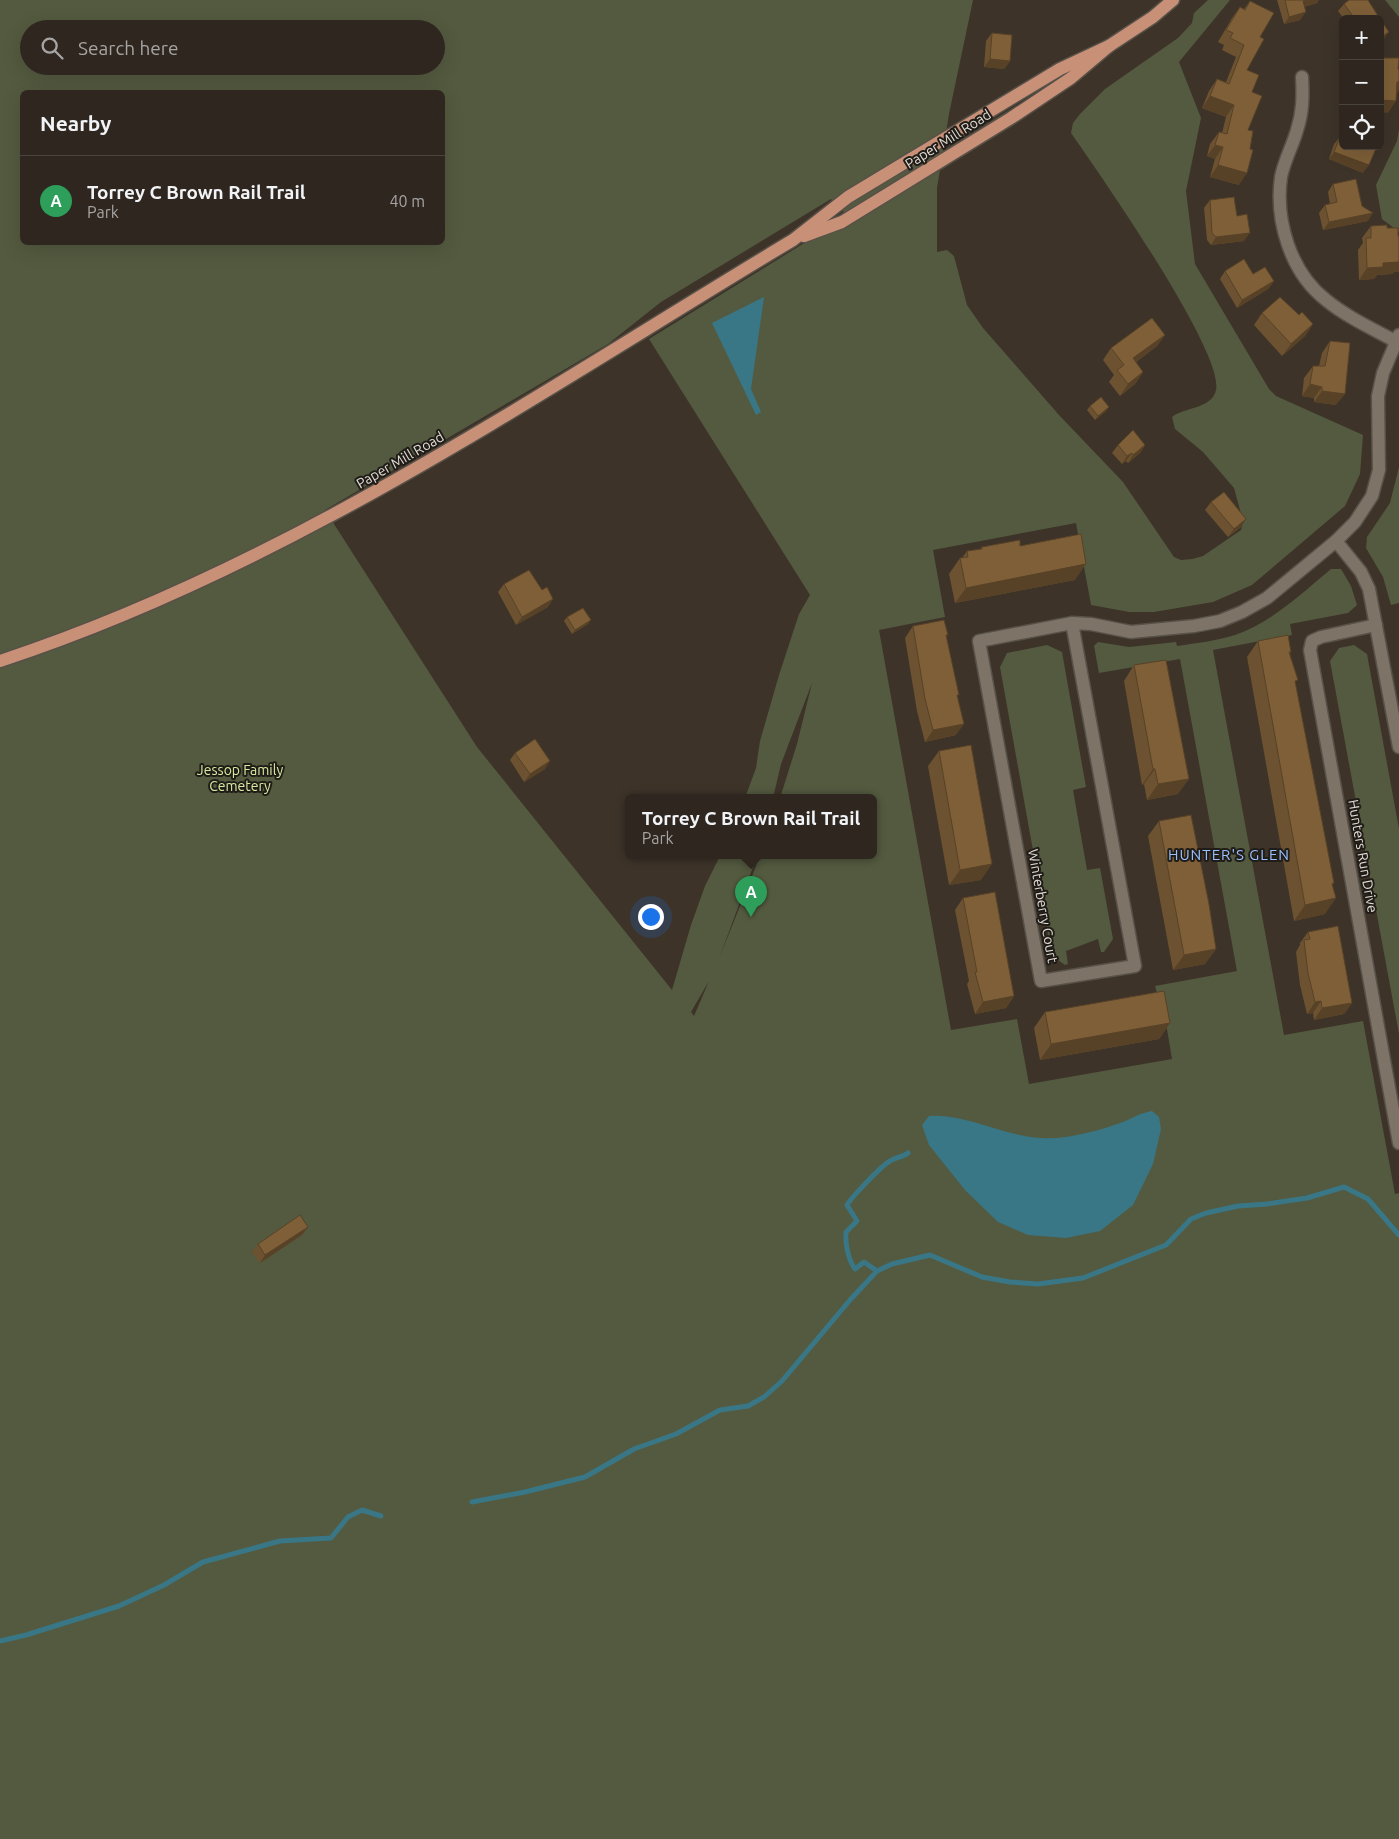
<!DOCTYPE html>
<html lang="en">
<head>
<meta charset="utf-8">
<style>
  :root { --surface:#2e261f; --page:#362e28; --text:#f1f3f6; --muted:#a7a5a4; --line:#49433d; --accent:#90b8fd }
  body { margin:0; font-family:Ubuntu,sans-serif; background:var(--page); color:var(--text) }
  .controls { position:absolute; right:15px; top:15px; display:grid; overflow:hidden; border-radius:8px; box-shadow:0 5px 20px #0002 }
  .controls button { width:45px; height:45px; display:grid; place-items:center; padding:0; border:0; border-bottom:1px solid var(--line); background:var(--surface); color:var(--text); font:25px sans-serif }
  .you { position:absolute; left:650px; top:916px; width:18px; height:18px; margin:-12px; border:4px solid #fff; border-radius:50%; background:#1a73e8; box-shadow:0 0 0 8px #1a73e833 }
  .badge { display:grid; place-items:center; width:32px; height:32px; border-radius:50%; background:var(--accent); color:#fff; font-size:16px; font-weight:700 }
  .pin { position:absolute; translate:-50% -41px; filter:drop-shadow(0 1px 2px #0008) }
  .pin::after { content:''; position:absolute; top:26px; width:18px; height:15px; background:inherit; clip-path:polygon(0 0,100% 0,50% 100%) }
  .popup { position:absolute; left:625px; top:794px; width:252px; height:65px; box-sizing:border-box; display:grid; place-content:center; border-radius:8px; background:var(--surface); filter:drop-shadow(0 1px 4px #0005); font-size:16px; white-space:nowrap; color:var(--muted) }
  .popup b { font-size:19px; color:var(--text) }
  .popup::after { content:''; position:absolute; left:50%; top:100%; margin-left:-10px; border:10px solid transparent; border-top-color:var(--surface) }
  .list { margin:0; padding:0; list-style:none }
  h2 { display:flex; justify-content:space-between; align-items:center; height:65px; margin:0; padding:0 20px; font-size:21px }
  h2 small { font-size:16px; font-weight:400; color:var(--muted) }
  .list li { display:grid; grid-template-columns:32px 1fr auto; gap:15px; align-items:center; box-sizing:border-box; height:90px; padding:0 20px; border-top:1px solid var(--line) }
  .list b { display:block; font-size:19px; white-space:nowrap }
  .list p { margin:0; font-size:16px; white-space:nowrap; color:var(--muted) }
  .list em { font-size:16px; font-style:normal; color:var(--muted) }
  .icon { flex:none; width:28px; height:28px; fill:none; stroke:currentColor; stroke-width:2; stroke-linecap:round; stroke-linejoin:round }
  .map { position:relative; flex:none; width:1399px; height:1839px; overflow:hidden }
  .search { position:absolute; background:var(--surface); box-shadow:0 5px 20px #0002; left:20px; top:20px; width:425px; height:55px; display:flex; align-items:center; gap:12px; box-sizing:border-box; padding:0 18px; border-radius:28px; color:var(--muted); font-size:19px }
  .panel { position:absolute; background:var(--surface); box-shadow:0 5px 20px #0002; left:20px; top:90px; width:425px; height:155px; border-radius:8px }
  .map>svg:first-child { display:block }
  .green { fill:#535a3f; fill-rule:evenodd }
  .water { fill:#397787 }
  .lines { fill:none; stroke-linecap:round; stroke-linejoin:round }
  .stream { stroke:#397787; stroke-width:5 }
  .minor-casing { stroke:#585148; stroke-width:15 }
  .major-casing { stroke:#585148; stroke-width:15 }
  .minor { stroke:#7d7367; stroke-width:12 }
  .major { stroke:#c99078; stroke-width:12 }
  .wall { fill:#6c5230 }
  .shaded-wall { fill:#584227 }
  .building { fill:#7e5f38; stroke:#584227 }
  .labels { text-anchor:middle; stroke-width:4; stroke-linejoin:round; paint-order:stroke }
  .street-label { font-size:14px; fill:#e2dcd5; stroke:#201c17 }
  .park-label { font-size:14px; fill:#d7eba1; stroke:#201c17 }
  .neighbourhood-label { font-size:15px; letter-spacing:1px; fill:#99bfff; stroke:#201c17 }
</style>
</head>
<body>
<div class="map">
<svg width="1399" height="1839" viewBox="0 0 1399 1839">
  <rect width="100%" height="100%" fill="#3d3329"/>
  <g class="green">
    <path d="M0,0H973L949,114L937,188V252L947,250L954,256L967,305L983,328L1059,415L1123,482L1174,557L1181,560L1192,559L1203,556L1241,530L1243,521L1234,488L1203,452L1175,429L1172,417C1184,407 1212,409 1216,390C1224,351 1098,172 1071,133L1073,123L1080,114L1105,89L1178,38L1192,23L1194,13L1208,0H1230L1179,62L1201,118L1186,191L1195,264L1269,389L1276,396L1363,435L1360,474L1345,506L1252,585L1213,602L1154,612H1129L1091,605L1076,523L933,550L945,617L879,630L951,1030L1017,1019L1029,1084L1172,1059L1161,993H1157L1155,986L1237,971L1180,659L1099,673L1094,646L1098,642L1129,647L1176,642L1177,646C1197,643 1216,641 1235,635C1272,622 1301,594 1331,569H1341L1351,586L1357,605L1348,613L1290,624L1292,635L1213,650L1284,1035L1363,1021L1395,1194L1399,1193V1839H0ZM29,29H436V66H29ZM22,92H442V242H22ZM831,199L848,216L649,339L810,595L799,614L779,675L760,741L756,768L745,798H773L781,764L812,683L797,744L780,798H874V856H760L720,956L757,856H720L705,886L691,925L672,990L477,747L325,510L608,344L661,302ZM709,981L694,1016L691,1012Z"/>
    <polygon points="1385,0 1399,0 1399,17"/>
    <polygon points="1399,129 1399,232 1382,219 1376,185 1397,141"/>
    <polygon points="1399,467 1399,603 1391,605 1383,577 1366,548 1367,537 1390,503"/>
    <polygon points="1047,645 1062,652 1086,787 1073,790 1087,870 1100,868 1113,939 1104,952 1101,952 1098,939 1066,951 1068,964 1065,965 1052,956 1000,667 1007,653"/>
    <polygon points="1354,645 1367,654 1399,829 1399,1034 1330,661 1339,648"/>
  </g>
  <g class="water">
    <polygon points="764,297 751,389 761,412 756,415 712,323"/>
    <path d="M1152,1111L1159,1117L1161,1129L1153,1164L1133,1205L1100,1231L1066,1238L1028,1235L998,1222L965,1190L929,1145L922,1125L929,1116C967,1114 1003,1136 1041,1138C1065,1140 1098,1131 1120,1123C1132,1119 1139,1113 1152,1111Z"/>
  </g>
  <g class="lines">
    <g class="stream">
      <path d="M877,1271L864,1262L855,1269C848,1259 845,1244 846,1232L857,1221L847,1205C851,1198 882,1165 890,1161C896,1157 903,1157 908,1153"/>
      <polyline points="472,1502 525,1492 585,1477 634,1449 676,1434 720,1410 748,1406 764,1397 782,1381 850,1300 877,1271 892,1264 930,1255 982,1277 1010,1282 1038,1284 1083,1278 1166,1245 1191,1219 1206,1213 1238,1206 1267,1204 1307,1198 1344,1187 1368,1199 1399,1235"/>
      <polyline points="0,1641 26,1635 119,1606 164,1585 203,1562 280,1541 331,1538 348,1517 362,1510 381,1516"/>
    </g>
    <g class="minor-casing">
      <g id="minor">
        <path d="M1302,77C1303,96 1303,112 1297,130C1293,145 1284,161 1281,177C1275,220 1290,272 1326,300C1347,317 1371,328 1395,341"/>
        <polyline points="1336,541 1361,572 1369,589 1399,747"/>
        <polyline points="1072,623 1135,966 1041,981 979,641 1072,623 1091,624 1131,632 1194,626 1220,621 1242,612 1267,598 1336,541 1355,522 1372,496 1379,470 1378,396 1383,373 1399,335"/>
        <polyline points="1376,625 1321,637 1312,641 1310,650 1399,1143"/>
      </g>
    </g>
    <g class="major-casing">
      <g id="major">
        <polyline points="804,236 842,222 1011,118 1071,78 1109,46 1153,17 1173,0"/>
        <path d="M0,661C287,567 536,394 793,240L848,197L1060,69L1109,46"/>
      </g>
    </g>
    <use href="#minor" class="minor"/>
    <use href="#major" class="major"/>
  </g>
  <g class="wall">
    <polygon points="1277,0 1319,0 1317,3 1304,7 1300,20 1284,24"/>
    <polygon points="1250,1 1260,37 1247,70 1252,92 1248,130 1239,185 1210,177 1215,159 1207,156 1210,144 1219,132 1222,133 1226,117 1202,108 1209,91 1217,79 1226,82 1236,57 1222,50 1224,45 1218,42 1232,18 1240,7 1244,9"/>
    <polygon points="1344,4 1380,19 1344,19 1338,11"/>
    <polygon points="992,33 1010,61 1004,69 984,67 986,41"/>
    <polygon points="1340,137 1363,173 1329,159 1334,144"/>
    <polygon points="1333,184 1362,206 1368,221 1323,230 1319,213 1325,205 1330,204 1328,192"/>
    <polygon points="1210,200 1237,216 1244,241 1211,245 1207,240 1204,208"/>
    <polygon points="1371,226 1394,272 1392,274 1377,275 1374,279 1359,280 1358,250 1363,243 1362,238"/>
    <polygon points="1225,271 1274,281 1268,289 1237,308 1220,279"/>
    <polygon points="1262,313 1299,315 1313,324 1305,336 1282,356 1254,325"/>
    <polygon points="1165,335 1157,346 1136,362 1143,372 1135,384 1120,396 1109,382 1114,375 1103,360 1111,348"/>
    <polygon points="1330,341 1336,405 1314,402 1314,398 1302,396 1304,378 1313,366 1319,366 1322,353"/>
    <polygon points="1090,406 1106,411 1095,420 1087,410"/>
    <polygon points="1118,445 1145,445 1140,453 1128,463 1126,461 1122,464 1112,453"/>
    <polygon points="1211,502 1241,527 1228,537 1205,510"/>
    <polygon points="1020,546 1075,580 955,603 949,574 960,558 962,558 967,551 980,549 982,547"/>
    <polygon points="504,584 548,607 516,625 498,592"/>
    <polygon points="567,617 591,620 588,624 572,634 564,621"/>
    <polygon points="913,626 946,637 957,697 956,735 925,742 917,711 905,638"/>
    <polygon points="1258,641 1291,652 1290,654 1332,885 1325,914 1294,921 1247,657"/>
    <polygon points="1134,665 1178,794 1147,800 1144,784 1142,785 1124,681"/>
    <polygon points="939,751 981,880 949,885 928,766"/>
    <polygon points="515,753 545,769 524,782 510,760"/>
    <polygon points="1159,821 1216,949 1205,964 1173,970 1148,836"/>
    <polygon points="963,898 1014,996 1006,1008 975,1014 967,984 969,981 955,910"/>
    <polygon points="1308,932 1352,1003 1344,1014 1314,1020 1313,1013 1307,1014 1300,985 1296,952 1300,945 1300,943"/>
    <polygon points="1045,1012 1170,1023 1159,1039 1040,1060 1034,1028"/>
    <polygon points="308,1227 302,1235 260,1263 252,1252 258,1244"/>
  </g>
  <g class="shaded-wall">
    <polygon points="1306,0 1319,0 1317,3 1297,9 1303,1"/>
    <polygon points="1306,12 1300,20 1284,24 1289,17"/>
    <polygon points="1389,32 1383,40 1380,42 1380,38"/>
    <polygon points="990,59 1010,61 1004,69 984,67"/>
    <polygon points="1397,82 1399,82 1399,90 1397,94"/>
    <polygon points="1210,96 1234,105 1226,117 1202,108"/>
    <polygon points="1380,100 1396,101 1388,113 1380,112"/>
    <polygon points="1215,145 1223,147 1215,159 1207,156"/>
    <polygon points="1334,152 1369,165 1363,173 1329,159"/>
    <polygon points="1218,165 1247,173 1239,185 1210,177"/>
    <polygon points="1373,213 1368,221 1323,230 1329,222"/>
    <polygon points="1250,233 1244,241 1211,245 1216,237"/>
    <polygon points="1399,262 1399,272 1394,272 1392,274 1377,275 1374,279 1359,280 1367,268 1383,263"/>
    <polygon points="1274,281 1268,289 1237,308 1242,300"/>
    <polygon points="1313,324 1305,336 1282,356 1291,344"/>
    <polygon points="1165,335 1157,346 1125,370 1133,358"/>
    <polygon points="1143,372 1135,384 1120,396 1128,384"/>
    <polygon points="1310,384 1322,387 1314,398 1302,396"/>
    <polygon points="1322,391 1345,394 1336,405 1314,402"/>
    <polygon points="1109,407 1106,411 1095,420 1098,416"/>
    <polygon points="1145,445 1140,453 1128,463 1133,455"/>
    <polygon points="1132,453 1126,461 1122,464 1127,456"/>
    <polygon points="1246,519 1241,527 1228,537 1234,529"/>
    <polygon points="1086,564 1075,580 955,603 966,588"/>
    <polygon points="553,599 548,607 516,625 522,617"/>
    <polygon points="591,620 588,624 572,634 575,630"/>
    <polygon points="964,724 956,735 925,742 933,730"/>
    <polygon points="550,761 545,769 524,782 530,774"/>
    <polygon points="1153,769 1155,769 1144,784 1142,785"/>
    <polygon points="1189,779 1178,794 1147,800 1158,784"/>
    <polygon points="992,864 981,880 949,885 960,870"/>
    <polygon points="1336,898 1325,914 1294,921 1305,905"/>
    <polygon points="1216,949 1205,964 1173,970 1184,955"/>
    <polygon points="1014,996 1006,1008 975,1014 983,1002"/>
    <polygon points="1321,1001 1313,1013 1307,1014 1315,1002"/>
    <polygon points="1352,1003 1344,1014 1314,1020 1322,1008"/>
    <polygon points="1170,1023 1159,1039 1040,1060 1051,1044"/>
    <polygon points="308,1227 302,1235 260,1263 265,1255"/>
  </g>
  <g class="building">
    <polygon points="1285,0 1306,0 1303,1 1306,12 1289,17"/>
    <polygon points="1349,0 1368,0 1380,19 1355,19 1344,4"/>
    <polygon points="1250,1 1274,13 1260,37 1264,39 1247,70 1259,75 1252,92 1262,96 1248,130 1253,131 1250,149 1253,150 1247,173 1218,165 1223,147 1215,145 1219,132 1227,134 1234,105 1210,96 1217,79 1229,84 1244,45 1230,38 1233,33 1226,30 1240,7 1245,10"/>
    <polygon points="1380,19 1389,32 1380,38"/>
    <polygon points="992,33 1012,35 1010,61 990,59"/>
    <polygon points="1380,58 1399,58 1398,69 1399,69 1399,82 1397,82 1396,101 1380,100"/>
    <polygon points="1340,137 1343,138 1343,146 1377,146 1369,165 1334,152"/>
    <polygon points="1356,179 1362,206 1373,213 1329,222 1325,205 1337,202 1333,184"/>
    <polygon points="1234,197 1237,216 1247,214 1250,233 1216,237 1212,233 1210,200"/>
    <polygon points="1387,225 1387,228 1398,228 1398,236 1399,236 1399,262 1383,263 1383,267 1367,268 1366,238 1371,238 1371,226"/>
    <polygon points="1244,259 1253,274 1265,267 1274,281 1242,300 1225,271"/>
    <polygon points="1280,297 1299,315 1302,312 1313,324 1291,344 1262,313"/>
    <polygon points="1152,318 1165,335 1133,358 1143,372 1128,384 1117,370 1124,365 1111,348"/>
    <polygon points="1330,341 1350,343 1345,394 1322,391 1322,387 1310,384 1313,366 1325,366"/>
    <polygon points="1101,397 1109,407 1098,416 1090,406"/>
    <polygon points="1133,430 1145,445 1133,455 1132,453 1127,456 1118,445"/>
    <polygon points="1224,492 1246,519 1234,529 1211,502"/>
    <polygon points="1081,534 1086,564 966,588 960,558 968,557 967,551 982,549 982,547 1020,540 1020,546"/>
    <polygon points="529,570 542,590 547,587 553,599 522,617 504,584"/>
    <polygon points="583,608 591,620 575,630 567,617"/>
    <polygon points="944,620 948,635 946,635 959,695 957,695 964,724 933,730 925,699 913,626"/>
    <polygon points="1288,635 1291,652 1289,652 1298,680 1295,681 1334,883 1332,884 1336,898 1305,905 1258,641"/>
    <polygon points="1166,660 1189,779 1158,784 1155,769 1153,769 1134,665"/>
    <polygon points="535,739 550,761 530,774 515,753"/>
    <polygon points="971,745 992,864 960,870 939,751"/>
    <polygon points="1191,815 1209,904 1216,949 1184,955 1159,821"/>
    <polygon points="995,892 1014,996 983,1002 975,972 977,972 963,898"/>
    <polygon points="1338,926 1352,1003 1322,1008 1321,1001 1315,1002 1308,973 1304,940 1310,939 1308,932"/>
    <polygon points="1164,991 1170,1023 1051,1044 1045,1012"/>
    <polygon points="300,1215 308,1227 265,1255 258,1244"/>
  </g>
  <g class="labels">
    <g class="street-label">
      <text transform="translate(948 139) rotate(-32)" y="5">Paper Mill Road</text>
      <text transform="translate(400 460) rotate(-30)" y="5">Paper Mill Road</text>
      <text transform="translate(1363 856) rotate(80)" y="5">Hunters Run Drive</text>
      <text transform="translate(1043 906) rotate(80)" y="5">Winterberry Court</text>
    </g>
    <g class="park-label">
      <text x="240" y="775">Jessop Family<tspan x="240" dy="16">Cemetery</tspan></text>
    </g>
    <g class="neighbourhood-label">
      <text x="1229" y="860">HUNTER'S GLEN</text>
    </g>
  </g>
</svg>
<div class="controls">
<button>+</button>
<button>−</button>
<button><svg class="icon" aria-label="locate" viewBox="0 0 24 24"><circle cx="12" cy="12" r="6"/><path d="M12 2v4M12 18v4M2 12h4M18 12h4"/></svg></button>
</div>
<div class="you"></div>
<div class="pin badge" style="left:751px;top:917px;background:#2e9e5b">A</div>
<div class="popup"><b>Torrey C Brown Rail Trail</b>Park</div>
<div class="search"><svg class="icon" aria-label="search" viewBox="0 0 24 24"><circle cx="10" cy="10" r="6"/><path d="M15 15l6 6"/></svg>Search here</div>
<section class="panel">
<h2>Nearby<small></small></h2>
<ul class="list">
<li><span class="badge" style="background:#2e9e5b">A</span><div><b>Torrey C Brown Rail Trail</b><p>Park</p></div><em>40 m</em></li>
</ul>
</section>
</div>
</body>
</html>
